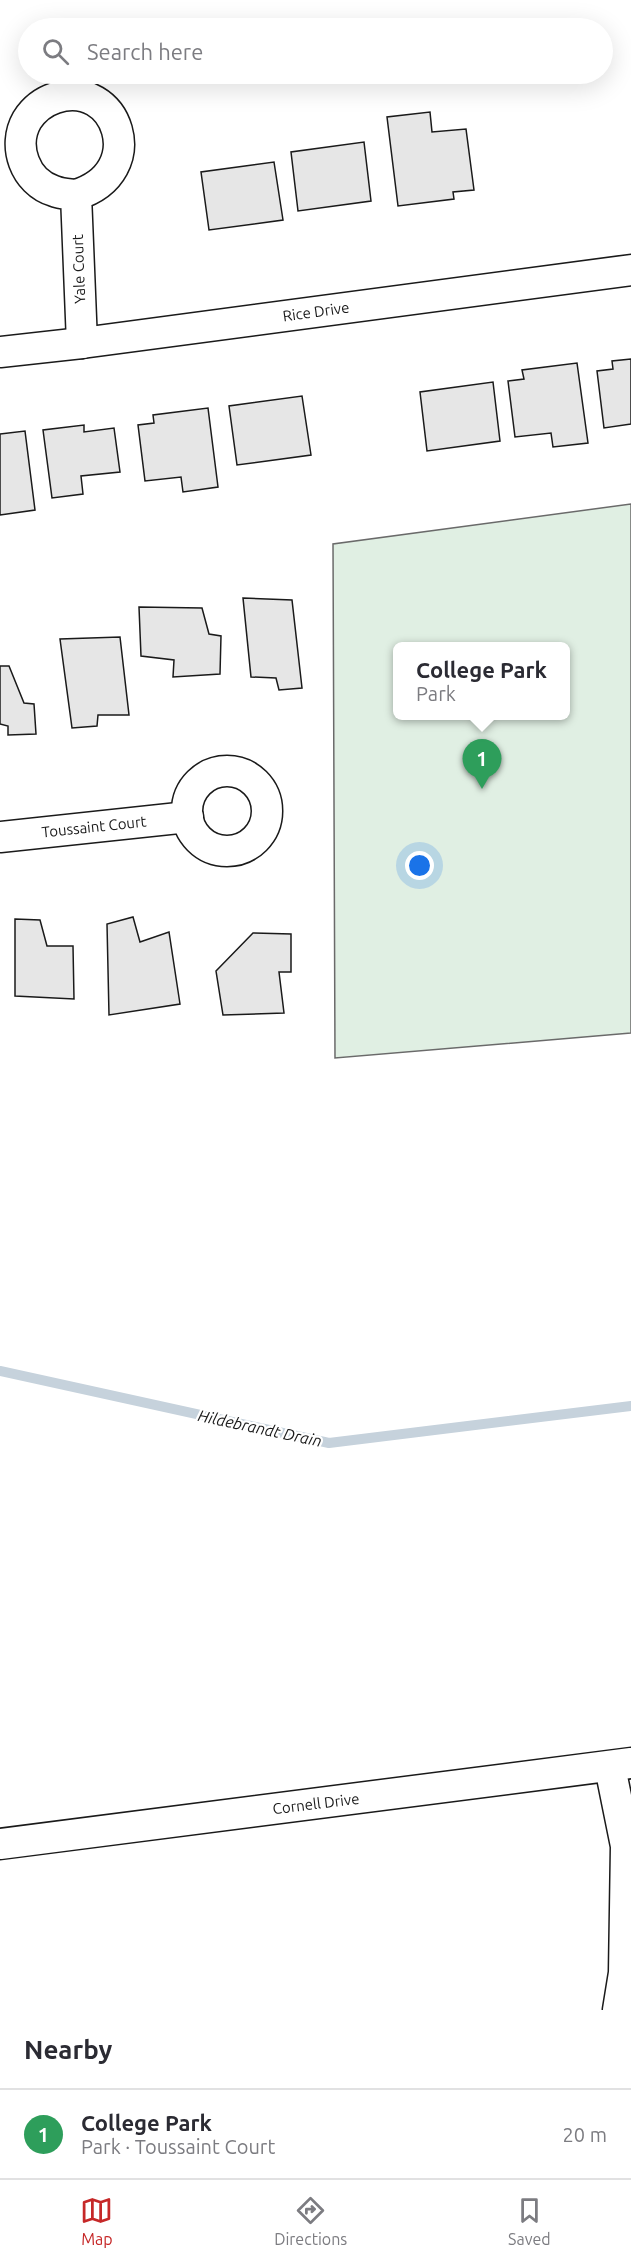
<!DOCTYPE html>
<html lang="en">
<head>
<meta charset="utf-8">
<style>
  :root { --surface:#fff; --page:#f2f2f3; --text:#2b2b33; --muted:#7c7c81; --line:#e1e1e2; --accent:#c62828 }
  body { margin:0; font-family:Ubuntu,sans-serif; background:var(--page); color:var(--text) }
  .you { position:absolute; left:420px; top:866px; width:21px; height:21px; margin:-15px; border:4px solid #fff; border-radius:50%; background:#1a73e8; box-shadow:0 0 0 9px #1a73e833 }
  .badge { display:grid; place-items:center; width:39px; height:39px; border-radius:50%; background:var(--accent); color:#fff; font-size:20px; font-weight:700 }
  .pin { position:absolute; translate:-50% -50px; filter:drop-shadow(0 2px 3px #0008) }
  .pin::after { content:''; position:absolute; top:32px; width:21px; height:18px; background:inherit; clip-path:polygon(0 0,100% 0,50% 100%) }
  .popup { position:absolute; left:393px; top:642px; width:177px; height:78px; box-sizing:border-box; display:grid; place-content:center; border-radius:9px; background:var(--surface); filter:drop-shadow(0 2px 4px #0005); font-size:20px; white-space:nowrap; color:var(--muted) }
  .popup b { font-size:22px; color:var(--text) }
  .popup::after { content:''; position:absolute; left:50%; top:100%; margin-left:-12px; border:12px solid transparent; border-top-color:var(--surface) }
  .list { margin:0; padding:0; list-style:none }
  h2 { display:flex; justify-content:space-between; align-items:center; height:78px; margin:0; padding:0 24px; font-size:26px }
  h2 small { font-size:20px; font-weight:400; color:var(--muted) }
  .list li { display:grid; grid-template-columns:39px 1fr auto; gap:18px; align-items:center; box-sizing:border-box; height:90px; padding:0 24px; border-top:2px solid var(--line) }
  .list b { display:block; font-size:22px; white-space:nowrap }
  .list p { margin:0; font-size:20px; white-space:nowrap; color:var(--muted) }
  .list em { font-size:20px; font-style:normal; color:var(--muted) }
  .icon { flex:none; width:33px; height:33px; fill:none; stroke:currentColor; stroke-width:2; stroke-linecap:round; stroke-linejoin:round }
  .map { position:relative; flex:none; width:631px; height:2010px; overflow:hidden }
  .search { position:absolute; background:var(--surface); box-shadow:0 6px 24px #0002; left:18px; right:18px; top:18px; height:66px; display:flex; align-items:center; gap:15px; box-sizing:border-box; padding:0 21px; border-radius:33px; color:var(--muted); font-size:22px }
  .sheet { height:168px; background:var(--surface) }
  nav { display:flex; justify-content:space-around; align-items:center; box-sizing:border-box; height:84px; border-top:2px solid var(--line); background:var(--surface); font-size:16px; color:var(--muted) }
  nav a { display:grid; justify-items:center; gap:3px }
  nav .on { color:var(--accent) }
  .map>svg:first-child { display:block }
  .green { fill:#e0efe3; stroke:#6a6a6a; stroke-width:1.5; fill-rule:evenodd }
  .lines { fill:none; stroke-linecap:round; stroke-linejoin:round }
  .stream { stroke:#c6d2dc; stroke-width:10 }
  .building { fill:#e6e6e6; stroke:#1a1a1a; stroke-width:1.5 }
  .minor-casing { stroke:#1a1a1a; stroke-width:33 }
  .minor { stroke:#fff; stroke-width:30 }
  .labels { text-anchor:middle; stroke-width:4.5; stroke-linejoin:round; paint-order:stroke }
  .street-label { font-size:15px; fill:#1a1a1a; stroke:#fff }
  .water-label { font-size:16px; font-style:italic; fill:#1a1a1a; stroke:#fff }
</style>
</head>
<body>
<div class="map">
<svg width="631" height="2010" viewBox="0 0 631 2010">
  <rect width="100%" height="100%" fill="#fff"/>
  <path class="green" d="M631,504V1033L335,1058L333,544ZM398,646H566V716H398Z"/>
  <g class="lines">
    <polyline class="stream" points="0,1371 329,1443 631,1406"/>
  </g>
  <g class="building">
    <polygon points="430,112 432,132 466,129 474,190 453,192 454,199 398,206 387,117"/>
    <polygon points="364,142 371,201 298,211 291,152"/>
    <polygon points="274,162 283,220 209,230 201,172"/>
    <polygon points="631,359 631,424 604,428 597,371 613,369 612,361"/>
    <polygon points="577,363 588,443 553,447 551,433 515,437 508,381 524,379 522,370"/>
    <polygon points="493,382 500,441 427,451 420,392"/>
    <polygon points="302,396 311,455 237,465 229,406"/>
    <polygon points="208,408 218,487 183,492 181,477 145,481 138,425 154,423 153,415"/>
    <polygon points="84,425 84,432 114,428 120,472 81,476 83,494 52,498 43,430"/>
    <polygon points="25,431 35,510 0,515 0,434"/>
    <polygon points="243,598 292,600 302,688 279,690 276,678 251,677"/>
    <polygon points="139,607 202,608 209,634 221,636 220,674 173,677 174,660 141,656"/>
    <polygon points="120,637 129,715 98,715 97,726 72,728 60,639"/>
    <polygon points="0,666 9,666 24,703 34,704 36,734 8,735 8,726 0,724"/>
    <polygon points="133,917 140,942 169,932 180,1004 109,1015 107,924"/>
    <polygon points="15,919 40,920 47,946 73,946 74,999 15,996"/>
    <polygon points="253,933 291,934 291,972 279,972 284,1013 223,1015 216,971"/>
  </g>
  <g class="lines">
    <g class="minor-casing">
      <g id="minor">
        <path d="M76,195C69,194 61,194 54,191C25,182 12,146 27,120C34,109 43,102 55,98C117,77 151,172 76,195L82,343"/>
        <polyline points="0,352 82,343 631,270"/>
        <circle cx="227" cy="811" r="40"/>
        <polyline points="0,837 188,817"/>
        <polyline points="610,1767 626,1846 624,1973 618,2010"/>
        <polyline points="0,1844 631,1763"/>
      </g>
    </g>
    <use href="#minor" class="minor"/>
  </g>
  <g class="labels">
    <g class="street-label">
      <text transform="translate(79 269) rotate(-92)" y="5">Yale Court</text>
      <text transform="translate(316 312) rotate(-8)" y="5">Rice Drive</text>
      <text transform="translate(94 827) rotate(-6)" y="5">Toussaint Court</text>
      <text transform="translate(316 1804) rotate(-7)" y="5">Cornell Drive</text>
    </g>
    <g class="water-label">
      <text transform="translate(260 1428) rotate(12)" y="6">Hildebrandt Drain</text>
    </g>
  </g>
</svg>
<div class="you"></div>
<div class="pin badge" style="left:482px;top:789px;background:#2e9e5b">1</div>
<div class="popup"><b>College Park</b>Park</div>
<div class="search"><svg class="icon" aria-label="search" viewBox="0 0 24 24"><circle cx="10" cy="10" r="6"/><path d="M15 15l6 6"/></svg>Search here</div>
</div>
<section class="sheet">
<h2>Nearby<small></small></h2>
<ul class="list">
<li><span class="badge" style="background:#2e9e5b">1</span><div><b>College Park</b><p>Park · Toussaint Court</p></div><em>20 m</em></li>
</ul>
</section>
<nav>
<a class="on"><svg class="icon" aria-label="map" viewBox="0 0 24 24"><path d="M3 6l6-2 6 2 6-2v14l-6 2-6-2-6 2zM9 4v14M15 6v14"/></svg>Map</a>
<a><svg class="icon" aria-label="directions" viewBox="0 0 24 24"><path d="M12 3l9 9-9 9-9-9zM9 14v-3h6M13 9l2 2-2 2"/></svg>Directions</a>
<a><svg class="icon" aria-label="saved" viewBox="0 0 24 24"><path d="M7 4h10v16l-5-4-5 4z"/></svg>Saved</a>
</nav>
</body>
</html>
